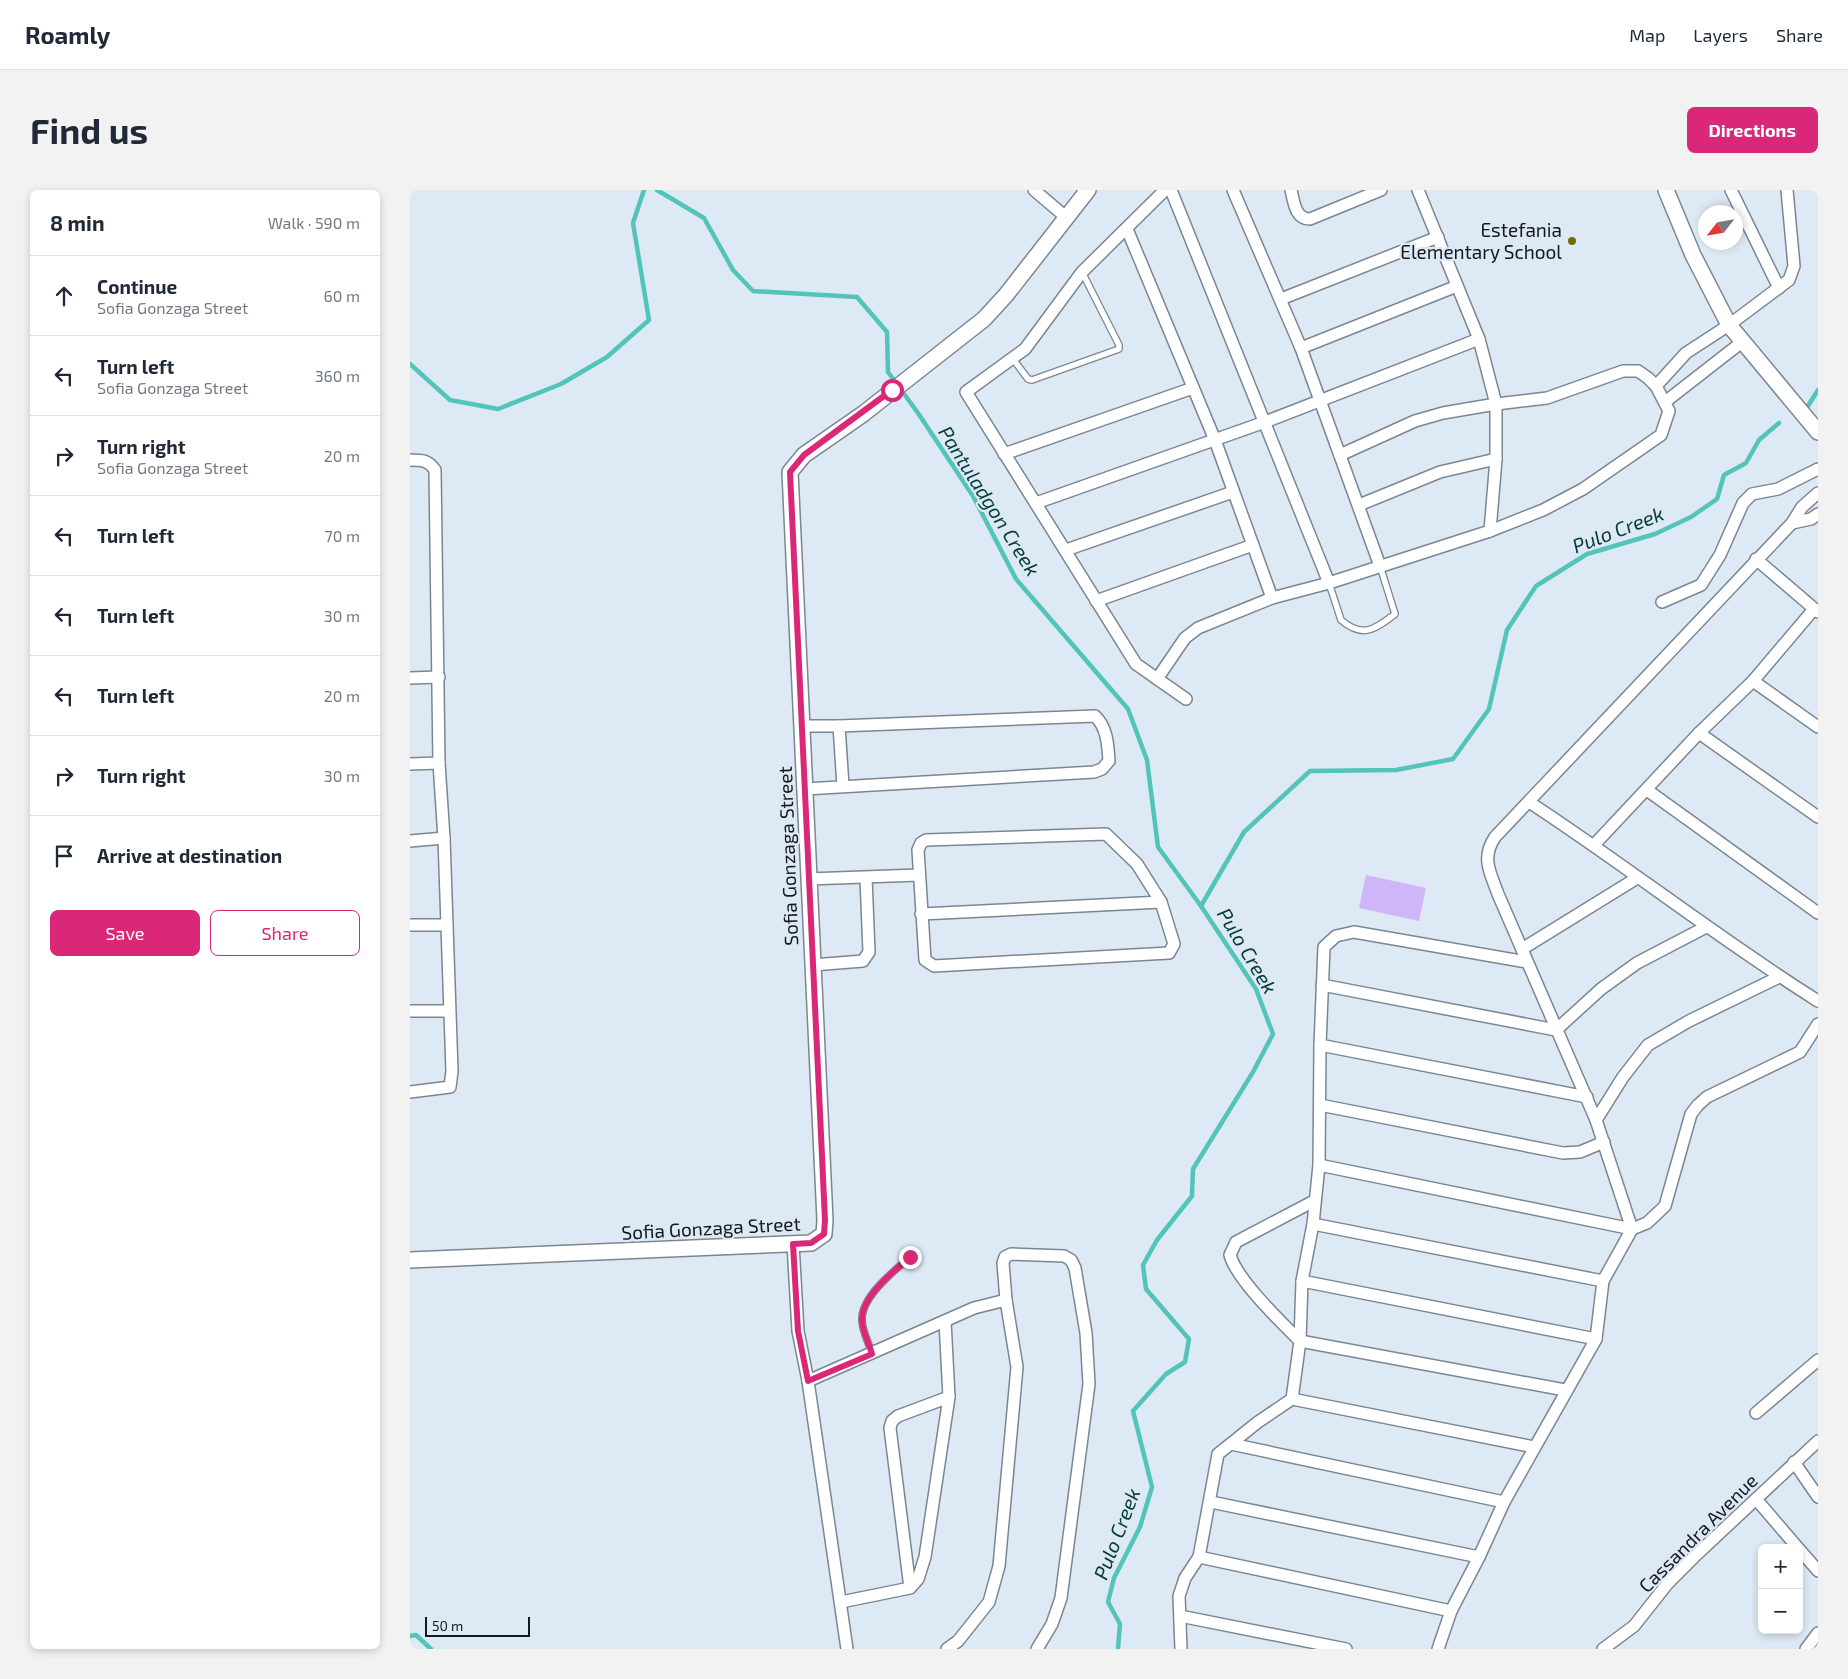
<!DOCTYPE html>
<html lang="en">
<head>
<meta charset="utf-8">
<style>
  :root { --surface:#fff; --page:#f2f2f3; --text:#1f2937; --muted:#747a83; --line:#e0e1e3; --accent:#db2777 }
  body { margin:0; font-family:"Exo 2",sans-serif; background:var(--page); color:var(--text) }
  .controls { position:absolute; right:15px; bottom:15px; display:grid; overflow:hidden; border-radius:8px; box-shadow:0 2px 8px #0003 }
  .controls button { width:45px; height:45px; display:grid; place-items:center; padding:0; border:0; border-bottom:1px solid var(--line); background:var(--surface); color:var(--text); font:25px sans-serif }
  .compass { position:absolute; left:1288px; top:15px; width:45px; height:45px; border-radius:50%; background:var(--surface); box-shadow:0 2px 8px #0003; rotate:239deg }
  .scale { position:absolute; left:15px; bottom:12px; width:105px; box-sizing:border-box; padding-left:5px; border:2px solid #14181c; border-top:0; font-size:14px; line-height:18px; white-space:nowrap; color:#14181c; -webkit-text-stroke:4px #dde9f4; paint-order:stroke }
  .stop { position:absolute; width:15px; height:15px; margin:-11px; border:4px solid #db2777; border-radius:50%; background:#fff }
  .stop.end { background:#db2777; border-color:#fff; box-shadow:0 1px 5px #0008 }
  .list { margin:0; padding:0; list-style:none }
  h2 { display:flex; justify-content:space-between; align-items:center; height:65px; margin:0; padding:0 20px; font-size:21px }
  h2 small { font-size:16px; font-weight:400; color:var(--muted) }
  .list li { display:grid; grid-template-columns:32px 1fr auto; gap:15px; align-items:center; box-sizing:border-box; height:80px; padding:0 20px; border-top:1px solid var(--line) }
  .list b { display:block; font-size:19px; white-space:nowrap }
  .list p { margin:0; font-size:16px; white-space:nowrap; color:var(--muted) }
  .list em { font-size:16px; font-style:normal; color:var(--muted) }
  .actions { display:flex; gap:10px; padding:15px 20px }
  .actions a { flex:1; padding:11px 0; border:1px solid var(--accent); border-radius:8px; text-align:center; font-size:18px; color:var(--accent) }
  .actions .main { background:var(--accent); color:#fff }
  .icon { flex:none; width:28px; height:28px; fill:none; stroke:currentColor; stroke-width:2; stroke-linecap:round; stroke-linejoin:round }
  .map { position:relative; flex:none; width:1408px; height:1459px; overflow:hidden; border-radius:8px }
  header { display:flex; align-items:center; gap:30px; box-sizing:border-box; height:70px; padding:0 25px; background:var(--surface); border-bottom:1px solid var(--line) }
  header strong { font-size:24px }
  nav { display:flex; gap:28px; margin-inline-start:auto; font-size:18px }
  .intro { display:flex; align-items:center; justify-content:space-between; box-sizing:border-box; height:120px; padding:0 30px }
  h1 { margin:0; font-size:35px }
  .button { padding:12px 22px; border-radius:8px; background:var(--accent); color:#fff; font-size:18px; font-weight:700 }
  main { display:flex; gap:30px; padding:0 30px }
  aside { flex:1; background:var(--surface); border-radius:8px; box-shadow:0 2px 8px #0003 }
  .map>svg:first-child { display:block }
  .green { fill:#cfb6f8 }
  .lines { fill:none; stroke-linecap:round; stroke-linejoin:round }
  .stream { stroke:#53c4ba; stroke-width:4.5 }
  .service-casing { stroke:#7b8690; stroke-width:8 }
  .minor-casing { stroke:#7b8690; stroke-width:14 }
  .tertiary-casing { stroke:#7b8690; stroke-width:18 }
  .service { stroke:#fff; stroke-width:5.5 }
  .minor { stroke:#fff; stroke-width:11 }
  .tertiary { stroke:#fff; stroke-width:15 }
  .route { stroke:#db2777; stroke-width:6 }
  .poi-dot { fill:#776b05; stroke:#dde9f4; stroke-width:2 }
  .labels { text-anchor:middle; stroke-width:4.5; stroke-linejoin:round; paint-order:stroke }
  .poi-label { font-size:19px; fill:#14181c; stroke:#dde9f4; text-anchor:end }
  .street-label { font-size:19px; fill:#14181c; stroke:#dde9f4 }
  .water-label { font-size:20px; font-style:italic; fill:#043b37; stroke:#dde9f4 }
</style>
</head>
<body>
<header>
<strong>Roamly</strong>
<nav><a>Map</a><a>Layers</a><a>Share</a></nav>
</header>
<div class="intro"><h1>Find us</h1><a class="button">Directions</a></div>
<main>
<aside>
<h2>8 min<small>Walk · 590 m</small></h2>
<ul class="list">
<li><svg class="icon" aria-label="ahead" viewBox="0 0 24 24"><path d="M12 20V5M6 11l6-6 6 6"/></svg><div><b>Continue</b><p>Sofia Gonzaga Street</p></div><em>60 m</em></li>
<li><svg class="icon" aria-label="left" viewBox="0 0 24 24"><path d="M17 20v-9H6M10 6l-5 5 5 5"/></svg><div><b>Turn left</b><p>Sofia Gonzaga Street</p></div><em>360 m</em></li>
<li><svg class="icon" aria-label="right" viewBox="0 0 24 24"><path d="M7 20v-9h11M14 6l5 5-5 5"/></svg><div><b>Turn right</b><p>Sofia Gonzaga Street</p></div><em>20 m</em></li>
<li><svg class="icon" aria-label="left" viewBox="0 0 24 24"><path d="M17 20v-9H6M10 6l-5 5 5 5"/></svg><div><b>Turn left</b></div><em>70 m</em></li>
<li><svg class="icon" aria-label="left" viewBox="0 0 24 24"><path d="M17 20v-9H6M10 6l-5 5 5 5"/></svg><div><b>Turn left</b></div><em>30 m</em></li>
<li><svg class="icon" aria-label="left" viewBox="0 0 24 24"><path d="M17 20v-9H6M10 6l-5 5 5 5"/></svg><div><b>Turn left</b></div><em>20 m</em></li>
<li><svg class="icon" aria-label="right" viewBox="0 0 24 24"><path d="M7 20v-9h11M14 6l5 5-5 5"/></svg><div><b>Turn right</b></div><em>30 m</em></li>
<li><svg class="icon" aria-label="arrive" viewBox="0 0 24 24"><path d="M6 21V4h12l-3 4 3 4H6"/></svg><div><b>Arrive at destination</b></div></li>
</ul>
<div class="actions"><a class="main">Save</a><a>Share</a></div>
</aside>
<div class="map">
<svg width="1408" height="1459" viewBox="0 0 1408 1459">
  <rect width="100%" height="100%" fill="#dde9f4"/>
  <polygon class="green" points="956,685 1016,698 1009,731 949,718"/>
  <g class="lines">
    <g class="stream">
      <polyline points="247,0 294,28 323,80 343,101 447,107 477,142 478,182 508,223 563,306 606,389 718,519 737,570 748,657 791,716 846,799 863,844 843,882 783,979 782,1006 747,1050 733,1075 736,1099 779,1149 775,1172 756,1184 723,1221 742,1297 730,1337 704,1388 698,1412 710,1434 708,1459"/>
      <polyline points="0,174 40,210 88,219 151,194 197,167 239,130 223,33 234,0"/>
      <polyline points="1398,216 1408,200"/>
      <polyline points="791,716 834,642 900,581 986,580 1043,569 1079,519 1097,440 1126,396 1177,364 1245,344 1281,327 1307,309 1314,285 1336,273 1349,250 1369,233"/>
      <polyline points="0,1446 6,1445 21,1459"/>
    </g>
    <g class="service-casing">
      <g id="service">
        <polyline points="603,169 618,189 622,190 709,159 709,155 672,82"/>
        <path d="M919,393L931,430C953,449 965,439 985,424L970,376"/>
        <path d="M462,1164C459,1153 452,1141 452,1130C451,1107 484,1081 500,1067"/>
      </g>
    </g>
    <g class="minor-casing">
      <g id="minor">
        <polyline points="624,0 657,28"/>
        <polyline points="755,0 672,82 615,159 556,202 726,474 776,509"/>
        <polyline points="761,0 919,393"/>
        <polyline points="823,0 891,158 970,376"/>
        <path d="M881,0C884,12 885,29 900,29L971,0"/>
        <polyline points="1008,0 1069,149 1086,214 1086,269 1080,341"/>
        <polyline points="1321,0 1369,98"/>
        <polyline points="717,39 805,250 862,408"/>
        <polyline points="871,109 1028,47"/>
        <polyline points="891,158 1047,96"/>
        <polyline points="1246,196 1276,163 1319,135 1379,90 1384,76 1377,0"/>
        <polyline points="1255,212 1332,152"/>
        <polyline points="594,264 783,198"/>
        <path d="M0,270C12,270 18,270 25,280L29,573L34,648L42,881L40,897L0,902"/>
        <polyline points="626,313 855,232 1069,149"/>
        <polyline points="949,315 1030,282 1086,269"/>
        <polyline points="1382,333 1401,329 1408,324"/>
        <polyline points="656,360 823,302"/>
        <polyline points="1346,369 1408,422"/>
        <polyline points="686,411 843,355"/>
        <polyline points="1252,412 1291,395 1310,365 1333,313 1342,304 1368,299 1408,279"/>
        <polyline points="0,488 29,487"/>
        <polyline points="747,489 775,448 788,438 862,408 919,393 1080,341 1133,320 1173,299 1251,245 1259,221 1246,196 1238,188 1228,181 1213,181 1137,208 1086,214 1033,223 1005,231 930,265"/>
        <polyline points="1343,491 1408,537"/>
        <polyline points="393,536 429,536"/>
        <polyline points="1289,543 1408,627"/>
        <polyline points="0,574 29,573"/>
        <path d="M395,599L684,582L692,579L699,571C698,555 697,537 685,526L429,536L433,596"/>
        <polyline points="1237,600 1408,723"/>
        <path d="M1119,612C1217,676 1309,749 1408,811"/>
        <polygon points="696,644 727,674 751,712 764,754 759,763 524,776 515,770 508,660 511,653 516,650"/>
        <polyline points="0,651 34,648"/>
        <polyline points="1184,655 1289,543 1343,491 1404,419"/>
        <polyline points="398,689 509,685"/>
        <polyline points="511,724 751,712"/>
        <polyline points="0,735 37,735"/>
        <polyline points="1112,759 1227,688"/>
        <polyline points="403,775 453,771 459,762 456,688"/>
        <polyline points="912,795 1146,840 1191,799 1227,773 1296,737"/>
        <polyline points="0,821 39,821"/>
        <polyline points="910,855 1177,907"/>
        <polyline points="910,915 1153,963 1170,962 1194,952"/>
        <polyline points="1186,930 1213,887 1238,855 1279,831 1369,787"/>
        <polyline points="909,975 1222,1039 1237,1033 1255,1016 1281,924 1288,915 1297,907 1390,862 1408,834"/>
        <path d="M904,1011L826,1052L820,1065C827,1090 871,1132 890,1151L1155,1200"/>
        <polyline points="903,1034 1193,1091"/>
        <polyline points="383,1054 388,1141 398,1191 437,1459"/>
        <polyline points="892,1091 1186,1149"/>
        <polyline points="535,1131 539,1207"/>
        <polyline points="398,1191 564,1118 596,1110 593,1073 595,1067 601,1064 654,1066 661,1070 665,1078 676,1143 679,1194 651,1408 642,1434 627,1459"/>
        <polyline points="882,1209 1124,1257"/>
        <polyline points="1346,1223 1408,1170"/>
        <polyline points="821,1254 1094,1312"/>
        <polyline points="1384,1272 1408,1307"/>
        <polyline points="1346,1309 1388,1358"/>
        <polyline points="801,1312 1069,1367"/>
        <polyline points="1389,1359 1408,1381"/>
        <polyline points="789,1367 1041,1421"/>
        <polyline points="431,1412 500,1398 508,1389 515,1367 539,1207 488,1226 482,1231 480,1238 500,1398"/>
        <polyline points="770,1426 936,1459"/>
        <polyline points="537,1459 548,1451 579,1412 589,1376 607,1177 596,1110"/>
        <polyline points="771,1459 769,1406 775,1388 789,1367 808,1264 848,1232 882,1209 890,1151 892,1091 903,1034 909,975 910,855 914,757 926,746 944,742 1117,772"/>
        <path d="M1028,1459L1041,1421L1069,1367L1094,1312L1186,1149L1193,1091L1222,1039L1186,930L1088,704C1080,682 1071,668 1085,647L1382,333L1392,317L1408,303"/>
        <polyline points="1193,1459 1224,1436 1258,1393 1284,1367 1408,1251"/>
        <polyline points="1396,1459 1408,1443"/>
      </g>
    </g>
    <g class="tertiary-casing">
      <g id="tertiary">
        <polyline points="1256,0 1283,65 1319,135 1408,242"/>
        <polyline points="0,1070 401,1053 414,1044 415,1030 380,282 394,265 453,224 574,129 596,105 678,0"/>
      </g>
    </g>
    <use href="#service" class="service"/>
    <use href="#minor" class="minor"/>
    <use href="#tertiary" class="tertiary"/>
  </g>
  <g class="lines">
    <path class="route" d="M482,200L394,265L380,282L415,1030L414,1044L401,1053L383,1054L388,1141L398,1191L462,1164C459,1153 452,1141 452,1130C451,1107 484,1081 500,1067"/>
  </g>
  <circle class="poi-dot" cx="1162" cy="51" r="5"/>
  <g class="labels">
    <g class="poi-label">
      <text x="1152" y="47">Estefania<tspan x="1152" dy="22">Elementary School</tspan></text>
    </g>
    <g class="street-label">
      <text transform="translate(378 666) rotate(-92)" y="7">Sofia Gonzaga Street</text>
      <text transform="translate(301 1038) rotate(-3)" y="7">Sofia Gonzaga Street</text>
      <text transform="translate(1288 1343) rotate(-45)" y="7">Cassandra Avenue</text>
    </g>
    <g class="water-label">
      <text transform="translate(579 311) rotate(58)" y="7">Pantuladgon Creek</text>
      <text transform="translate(1208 340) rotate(-21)" y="7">Pulo Creek</text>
      <text transform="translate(837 761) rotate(59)" y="7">Pulo Creek</text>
      <text transform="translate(707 1344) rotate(-69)" y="7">Pulo Creek</text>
    </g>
  </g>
</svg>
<div class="controls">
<button>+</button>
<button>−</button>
</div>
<svg class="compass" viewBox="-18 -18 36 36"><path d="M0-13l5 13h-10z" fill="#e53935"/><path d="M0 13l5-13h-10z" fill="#747a83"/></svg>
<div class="scale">50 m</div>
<div class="stop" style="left:482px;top:200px"></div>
<div class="stop end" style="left:500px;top:1067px"></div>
</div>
</main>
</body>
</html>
